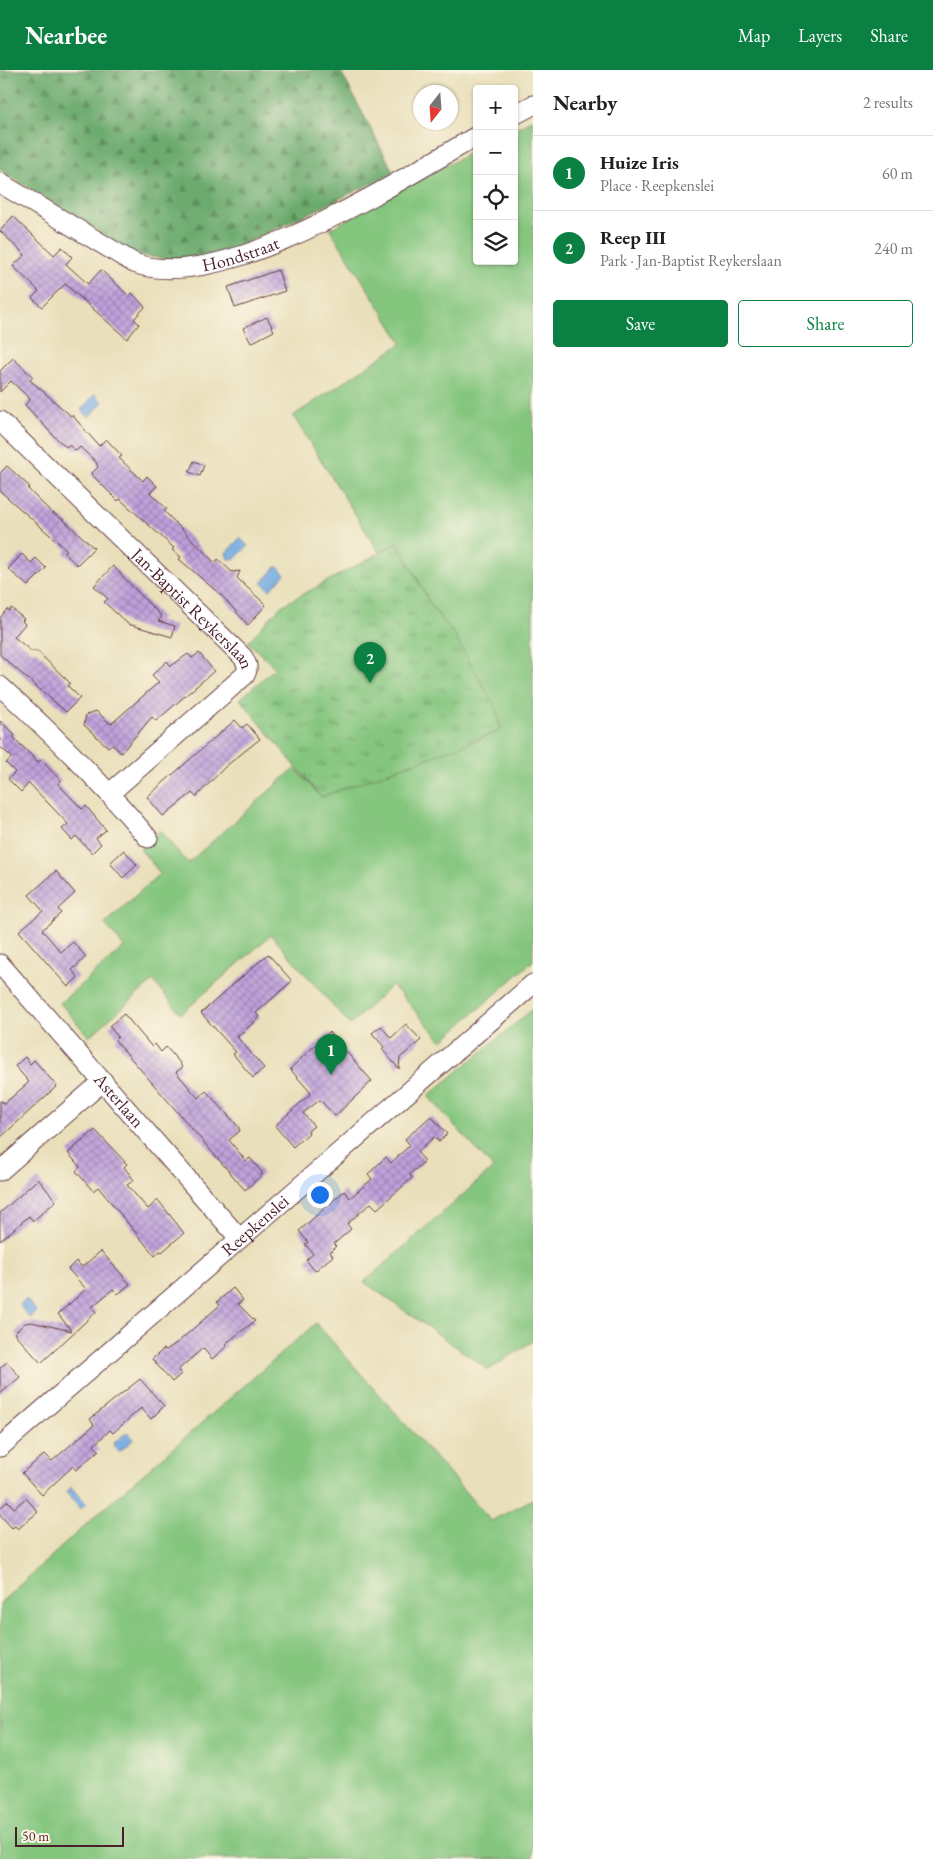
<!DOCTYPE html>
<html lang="en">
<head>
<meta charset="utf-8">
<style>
  :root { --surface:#fff; --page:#f6f6f6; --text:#202124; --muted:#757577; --line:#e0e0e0; --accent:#0b8043 }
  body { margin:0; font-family:"EB Garamond",serif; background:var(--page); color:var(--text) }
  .controls { position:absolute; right:15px; top:15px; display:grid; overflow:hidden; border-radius:5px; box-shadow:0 1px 4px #0004 }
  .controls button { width:45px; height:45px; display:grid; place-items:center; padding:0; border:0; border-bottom:1px solid var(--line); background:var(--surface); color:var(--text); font:25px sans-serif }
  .compass { position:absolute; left:413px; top:15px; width:45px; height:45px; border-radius:50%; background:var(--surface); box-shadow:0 1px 4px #0004; rotate:197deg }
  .scale { position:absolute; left:15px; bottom:12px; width:109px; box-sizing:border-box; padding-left:5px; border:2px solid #4a1f2b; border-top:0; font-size:14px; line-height:18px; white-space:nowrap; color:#4a1f2b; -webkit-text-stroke:4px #fcf5e5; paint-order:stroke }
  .you { position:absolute; left:319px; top:1124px; width:18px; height:18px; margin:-12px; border:4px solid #fff; border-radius:50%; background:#1a73e8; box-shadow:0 0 0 8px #1a73e833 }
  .badge { display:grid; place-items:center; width:32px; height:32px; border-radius:50%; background:var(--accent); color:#fff; font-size:16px; font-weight:700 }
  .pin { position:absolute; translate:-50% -41px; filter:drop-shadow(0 1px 2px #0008) }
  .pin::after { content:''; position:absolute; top:26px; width:18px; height:15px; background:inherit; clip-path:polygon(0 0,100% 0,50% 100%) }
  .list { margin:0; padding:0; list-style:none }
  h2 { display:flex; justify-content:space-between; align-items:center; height:65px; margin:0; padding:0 20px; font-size:21px }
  h2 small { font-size:16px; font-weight:400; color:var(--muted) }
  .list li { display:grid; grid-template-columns:32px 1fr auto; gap:15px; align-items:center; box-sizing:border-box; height:75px; padding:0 20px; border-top:1px solid var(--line) }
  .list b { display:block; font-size:19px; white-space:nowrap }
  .list p { margin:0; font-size:16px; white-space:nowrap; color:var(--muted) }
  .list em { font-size:16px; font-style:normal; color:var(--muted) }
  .actions { display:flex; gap:10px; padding:15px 20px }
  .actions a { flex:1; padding:11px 0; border:1px solid var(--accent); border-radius:5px; text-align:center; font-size:18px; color:var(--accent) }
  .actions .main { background:var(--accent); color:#fff }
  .icon { flex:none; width:28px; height:28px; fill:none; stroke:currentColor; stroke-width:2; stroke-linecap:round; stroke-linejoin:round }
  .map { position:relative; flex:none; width:533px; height:1789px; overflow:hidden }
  header { display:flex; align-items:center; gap:30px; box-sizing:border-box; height:70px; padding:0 25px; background:var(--accent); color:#fff }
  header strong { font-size:24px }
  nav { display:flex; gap:28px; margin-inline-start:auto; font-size:18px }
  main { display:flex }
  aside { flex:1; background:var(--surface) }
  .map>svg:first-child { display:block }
  .grass { fill:#85c67f; stroke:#687255 }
  .forest { fill:url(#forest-firs); stroke:#5b654c }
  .park { fill:url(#park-tufts); stroke:#687255 }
  .water { fill:#73abe2; stroke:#5e6586 }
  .building { fill:url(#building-cross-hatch) }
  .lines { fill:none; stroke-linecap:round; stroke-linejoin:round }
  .minor-casing { stroke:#623c40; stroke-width:21 }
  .minor { stroke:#fff; stroke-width:19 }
  .labels { text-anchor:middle; stroke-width:5; stroke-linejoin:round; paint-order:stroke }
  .street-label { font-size:18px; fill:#4a1f2b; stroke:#fcf5e5 }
</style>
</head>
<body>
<header>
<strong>Nearbee</strong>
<nav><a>Map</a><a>Layers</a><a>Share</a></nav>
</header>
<main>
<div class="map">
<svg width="533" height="1789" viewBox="0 0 533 1789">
  <defs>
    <pattern id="forest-firs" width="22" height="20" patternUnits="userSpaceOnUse" patternTransform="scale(1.25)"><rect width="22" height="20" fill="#6cab6e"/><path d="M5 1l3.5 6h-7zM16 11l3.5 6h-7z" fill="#5b8b5b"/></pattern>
    <pattern id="park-tufts" width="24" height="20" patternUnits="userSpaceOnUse" patternTransform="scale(1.25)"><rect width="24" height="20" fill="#85c67f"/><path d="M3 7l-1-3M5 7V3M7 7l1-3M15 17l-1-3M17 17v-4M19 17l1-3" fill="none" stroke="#6fa068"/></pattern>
    <pattern id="building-cross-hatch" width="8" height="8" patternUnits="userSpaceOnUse" patternTransform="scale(1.25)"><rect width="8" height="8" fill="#bfa1dc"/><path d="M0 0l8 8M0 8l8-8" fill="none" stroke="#9d83b3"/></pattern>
  </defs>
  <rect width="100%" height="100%" fill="#fcf5e5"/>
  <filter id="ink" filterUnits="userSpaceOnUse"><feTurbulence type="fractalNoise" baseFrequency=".02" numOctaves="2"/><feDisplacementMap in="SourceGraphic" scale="10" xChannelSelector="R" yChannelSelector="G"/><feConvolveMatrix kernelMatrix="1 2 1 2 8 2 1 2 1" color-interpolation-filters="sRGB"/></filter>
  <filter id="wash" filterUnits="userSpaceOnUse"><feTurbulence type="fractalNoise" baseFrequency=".0096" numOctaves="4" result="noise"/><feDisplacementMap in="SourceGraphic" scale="20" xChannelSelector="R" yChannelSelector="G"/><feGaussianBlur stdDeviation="1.12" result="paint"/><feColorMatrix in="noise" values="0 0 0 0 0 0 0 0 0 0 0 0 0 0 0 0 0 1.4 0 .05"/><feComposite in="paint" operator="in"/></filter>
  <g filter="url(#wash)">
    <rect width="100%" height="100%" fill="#e9dfba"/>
    <g class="grass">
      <polygon points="533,49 533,891 442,971 392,915 350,955 271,865 181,944 153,911 89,967 60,933 124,877 105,854 160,803 140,779 160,761 188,793 295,698 321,727 452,562 432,537 398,473 379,482 293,346 402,273 330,159 477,79 477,191 514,191 514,59"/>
      <polygon points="533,939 533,1271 489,1300 364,1212 493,1098 428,1026"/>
      <polygon points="316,1253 491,1451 533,1429 533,1789 0,1789 0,1533 102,1440"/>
    </g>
    <polygon class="forest" points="0,0 340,0 394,103 235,178 183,191 136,185 0,100"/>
    <polygon class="park" points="398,473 432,537 452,562 495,636 501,661 321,727 240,629 275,598 248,572 281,536"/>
    <g class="water">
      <polygon points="95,324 103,332 89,347 81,340"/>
      <polygon points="240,468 248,476 235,489 228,489 226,483"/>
      <polygon points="277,496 285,504 270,520 262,513"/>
      <polygon points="26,1229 37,1242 30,1248 19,1235"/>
      <polygon points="127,1362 134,1369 119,1382 113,1374"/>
      <polygon points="71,1417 86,1434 80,1439 66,1422"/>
    </g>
    <g id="blocks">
      <g class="building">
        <polygon points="13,146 54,185 62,177 72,187 66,194 88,214 101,200 129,226 132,223 145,237 134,249 139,254 127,269 65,214 42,237 32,228 39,221 13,196 25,185 0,161"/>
        <polygon points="278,200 285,221 235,238 228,217"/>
        <polygon points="267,247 274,261 251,273 243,258"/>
        <polygon points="13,288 33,307 30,310 71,346 72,345 99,376 106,369 122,386 119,388 143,411 147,406 157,416 150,423 167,439 164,441 215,493 218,489 232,502 240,501 237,508 266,535 248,555 222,526 179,489 181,487 172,480 174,478 120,429 118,431 91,404 98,397 96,392 80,377 76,381 69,375 66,377 53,365 25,335 30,329 11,311 0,322 0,301"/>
        <polygon points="194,391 204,395 200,406 189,402"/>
        <polygon points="7,396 30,417 28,419 51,442 64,450 94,478 77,495 64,483 67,480 0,421 0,403"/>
        <polygon points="22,484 31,493 36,488 46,498 28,516 8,499"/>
        <polygon points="113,496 162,547 158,551 175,556 172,567 128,554 104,532 108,529 94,516"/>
        <polygon points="11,538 24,549 22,551 25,554 14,567 31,581 37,581 70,613 68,616 80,628 66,642 0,585 0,548 7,539 9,541"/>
        <polygon points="199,583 214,601 156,651 152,647 121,683 112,674 108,677 84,655 86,645 96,641 111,654 159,612 152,605 167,591 171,596 188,584 192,588"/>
        <polygon points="235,650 242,658 247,654 260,669 226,696 196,727 192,723 163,746 147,727"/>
        <polygon points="0,651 15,665 13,667 38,692 41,690 61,711 58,714 82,739 86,736 106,760 96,768 101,774 92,783 76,766 72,770 62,759 68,754 29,713 21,722 8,709 15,702 6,693 12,687 0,677"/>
        <polygon points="124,780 137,795 123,808 110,793"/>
        <polygon points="56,801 75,823 58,839 61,843 42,860 61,882 73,872 86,887 72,900 78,907 68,917 19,861 43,841 29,825"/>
        <polygon points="268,884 292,911 256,943 260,947 237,967 264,998 253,1008 233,984 236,982 201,943"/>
        <polygon points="124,944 152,977 155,974 161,982 166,977 180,993 182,998 176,1002 198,1028 206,1021 238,1056 240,1061 229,1070 246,1091 250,1088 263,1104 245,1120 115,970 118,967 109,956"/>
        <polygon points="406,954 421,970 400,988 399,999 382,979 384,977 372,963 381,956 391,968"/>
        <polygon points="329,962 372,1011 335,1046 320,1030 303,1043 314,1056 308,1061 309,1063 293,1077 275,1056 311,1023 290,999"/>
        <polygon points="25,987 30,994 34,990 57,1016 0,1068 0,1031 5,1033 29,1012 15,996"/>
        <polygon points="431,1046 447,1064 439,1072 434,1067 417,1082 425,1091 410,1104 412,1108 377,1139 371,1133 347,1154 351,1159 334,1174 336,1176 330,1182 333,1186 315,1201 306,1190 313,1184 305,1174 308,1172 299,1161 344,1121 350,1128 372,1109 368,1104 386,1087 391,1093 410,1075 405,1069"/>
        <polygon points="95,1060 127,1094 124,1097 134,1110 127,1115 148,1139 158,1130 184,1163 162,1182 160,1181 155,1186 98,1117 93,1121 76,1101 80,1097 68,1083"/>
        <polygon points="38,1109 56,1131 33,1151 29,1146 0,1171 0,1143"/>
        <polygon points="101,1181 130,1214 118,1224 113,1219 92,1237 96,1242 41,1293 14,1263 25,1253 31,1252 72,1261 58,1244 86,1219 68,1199 76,1191 82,1197"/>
        <polygon points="233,1218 243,1230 238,1234 255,1251 225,1274 227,1276 212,1289 203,1278 178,1300 181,1304 172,1312 152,1289 164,1279 166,1280 178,1272 220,1235 217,1232"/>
        <polygon points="7,1292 20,1307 0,1324 0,1298"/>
        <polygon points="140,1309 164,1336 151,1349 141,1338 113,1363 110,1360 94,1375 99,1380 76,1400 73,1396 42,1425 22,1403 45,1384 52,1391 94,1355 90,1349"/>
        <polygon points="26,1428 38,1442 18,1459 15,1456 12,1458 0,1445 0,1438 8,1431 14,1438"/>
      </g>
    </g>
  </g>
  <g filter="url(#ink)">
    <use href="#blocks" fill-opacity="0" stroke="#623c40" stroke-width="1"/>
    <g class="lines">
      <g class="minor-casing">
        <g id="minor">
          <polyline points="514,45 533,35"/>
          <path id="s1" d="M0,113L134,193C222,226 399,110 477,66"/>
          <path id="s2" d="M0,351L243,587C247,594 249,598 245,605L110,723"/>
          <path d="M0,616C53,664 102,713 148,768"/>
          <path id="s3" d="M0,894L239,1168"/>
          <polyline points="0,1101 103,1011"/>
          <path id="s4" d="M0,1377L533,914"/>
        </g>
      </g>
      <use href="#minor" class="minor"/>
    </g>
  </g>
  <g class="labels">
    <g class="street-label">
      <text dy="6" stroke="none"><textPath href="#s1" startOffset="265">Hondstraat</textPath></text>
      <text dy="6" stroke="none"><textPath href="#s2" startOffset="269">Jan-Baptist Reykerslaan</textPath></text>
      <text dy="6" stroke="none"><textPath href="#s3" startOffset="181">Asterlaan</textPath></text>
      <text dy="6" stroke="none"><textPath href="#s4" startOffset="338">Reepkenslei</textPath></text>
    </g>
  </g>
</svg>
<div class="controls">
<button>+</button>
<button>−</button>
<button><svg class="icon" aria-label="locate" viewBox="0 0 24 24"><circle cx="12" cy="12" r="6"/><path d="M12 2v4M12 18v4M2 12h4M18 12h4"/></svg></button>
<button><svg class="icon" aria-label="layers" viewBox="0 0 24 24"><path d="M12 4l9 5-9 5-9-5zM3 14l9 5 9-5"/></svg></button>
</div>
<svg class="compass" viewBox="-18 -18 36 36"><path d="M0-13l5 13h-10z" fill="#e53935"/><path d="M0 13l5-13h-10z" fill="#757577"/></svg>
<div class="scale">50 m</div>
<div class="you"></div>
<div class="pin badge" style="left:331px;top:1005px">1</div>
<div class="pin badge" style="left:370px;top:613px">2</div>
</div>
<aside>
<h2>Nearby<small>2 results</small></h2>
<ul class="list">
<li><span class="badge">1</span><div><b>Huize Iris</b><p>Place · Reepkenslei</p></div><em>60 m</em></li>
<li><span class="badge">2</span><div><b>Reep III</b><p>Park · Jan-Baptist Reykerslaan</p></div><em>240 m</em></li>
</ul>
<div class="actions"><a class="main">Save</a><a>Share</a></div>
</aside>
</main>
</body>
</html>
